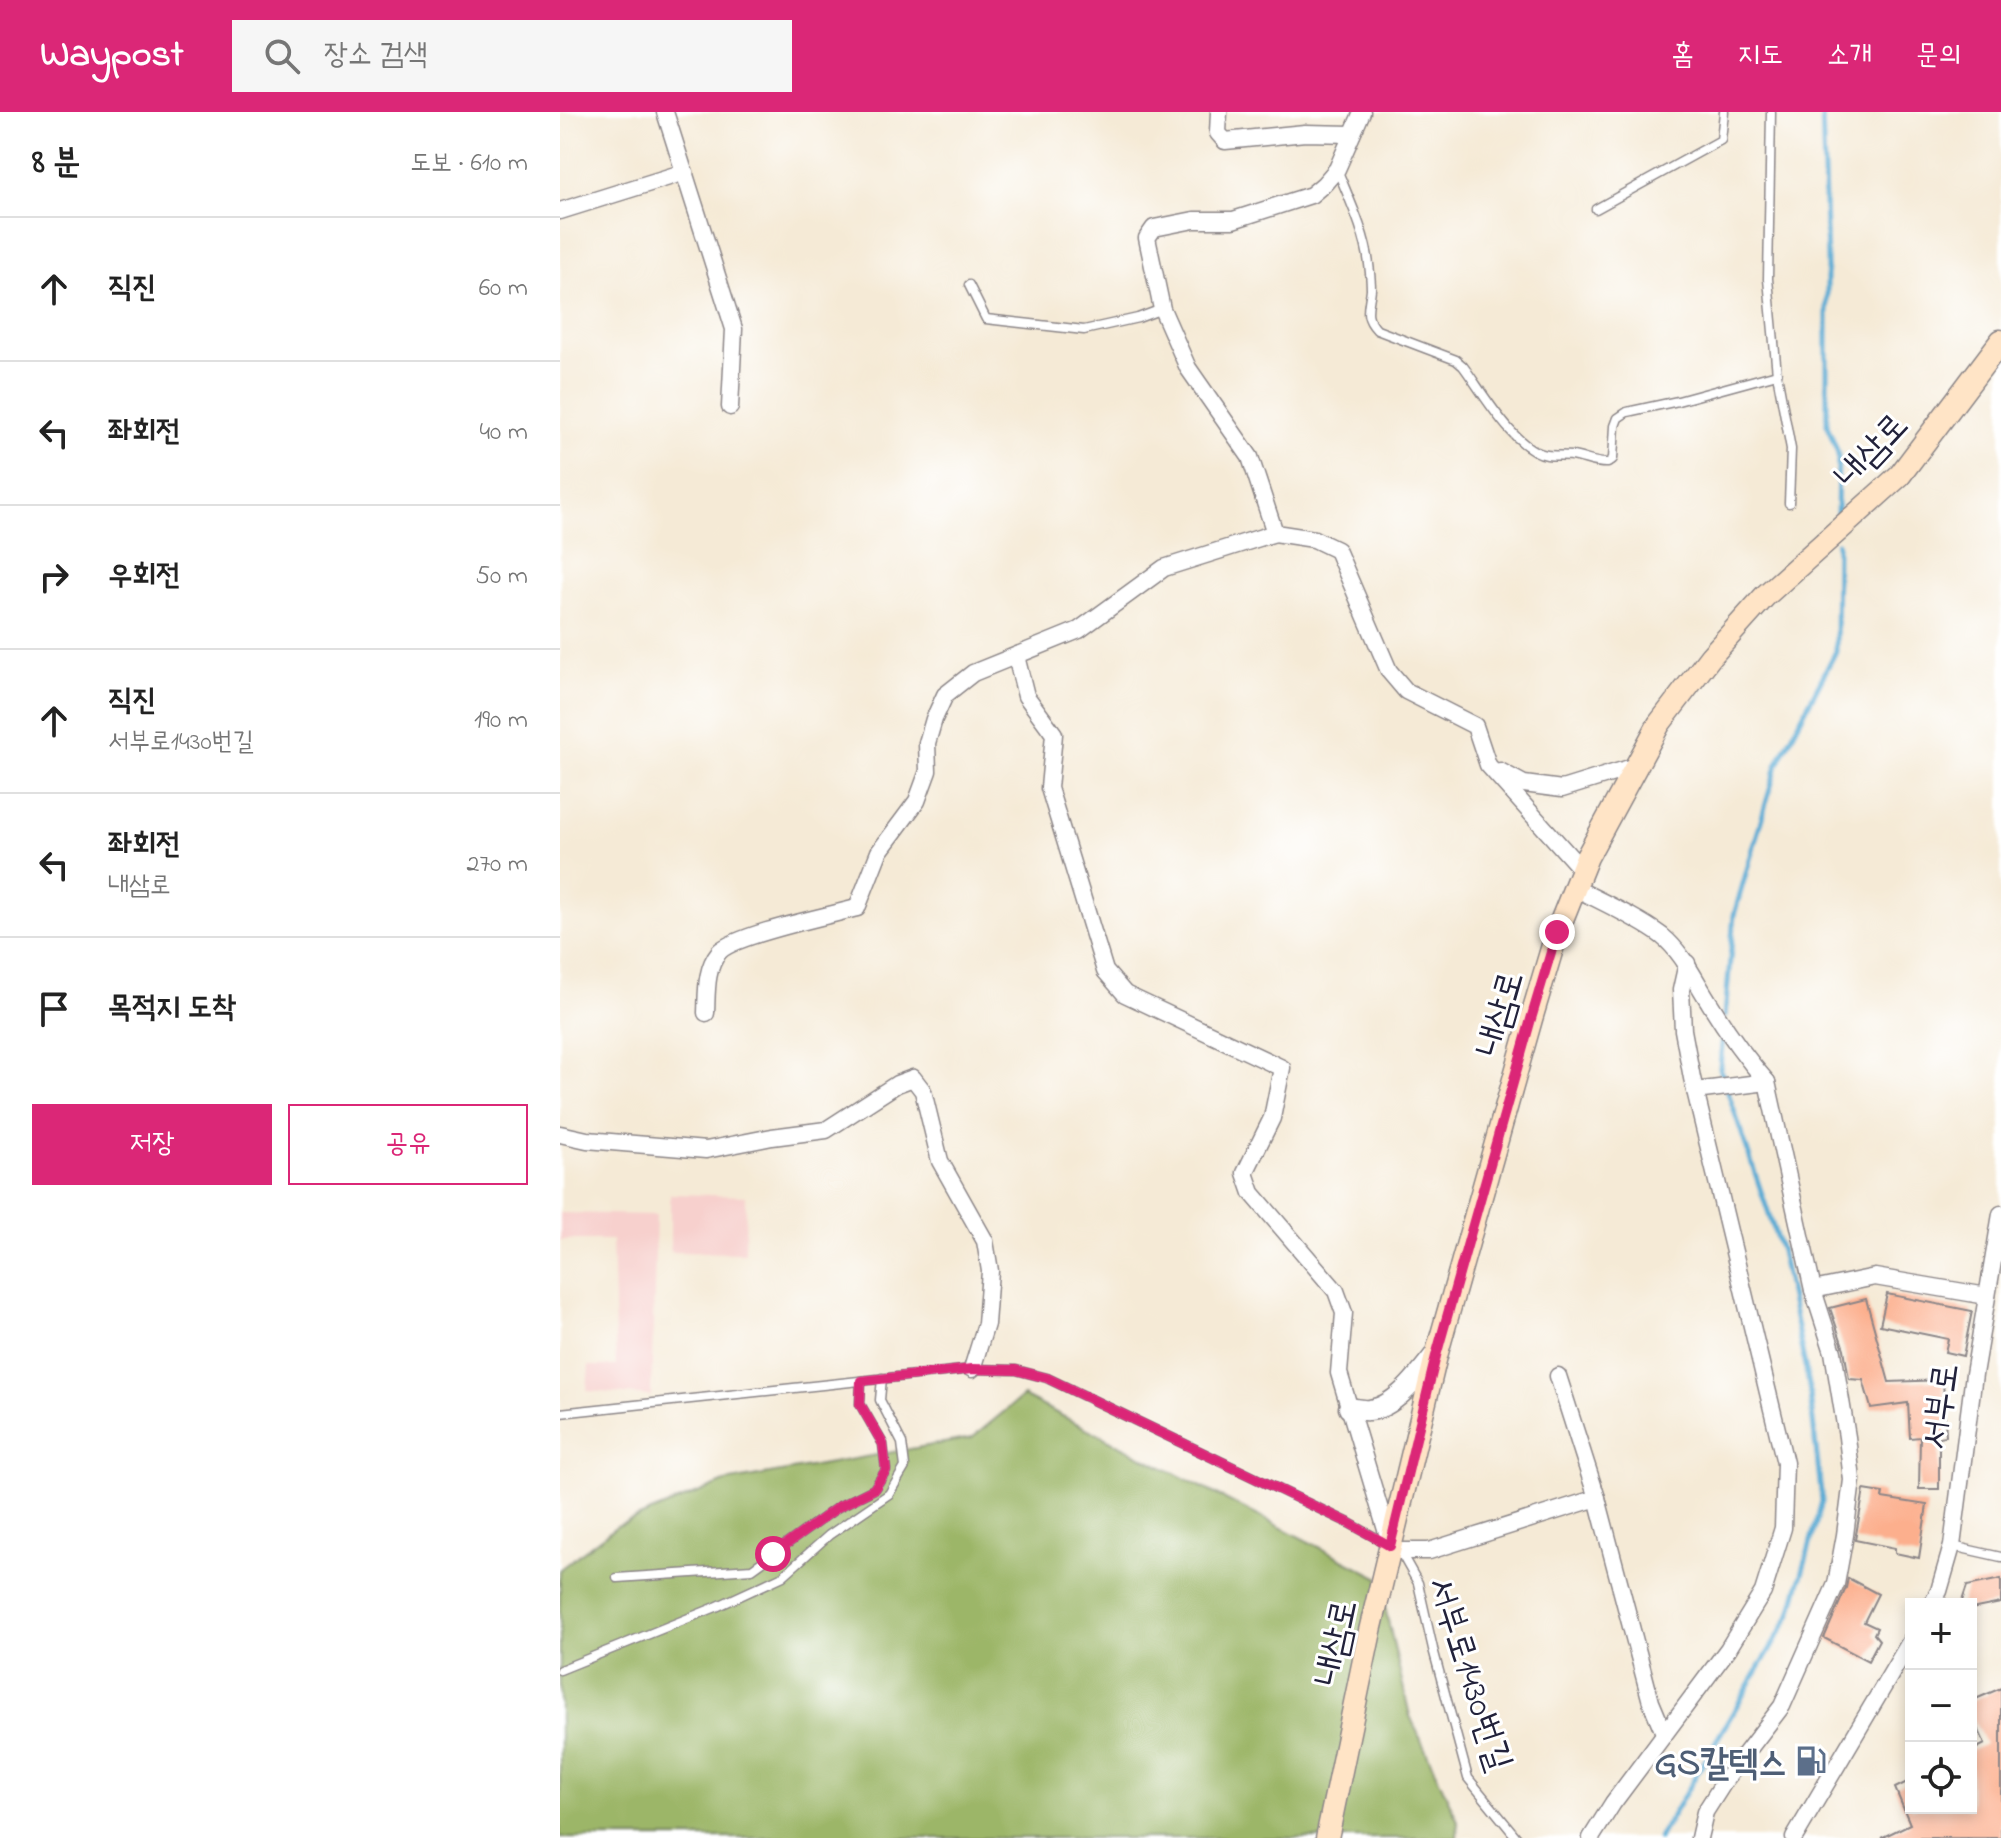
<!DOCTYPE html>
<html lang="ko">
<head>
<meta charset="utf-8">
<style>
  :root { --surface:#fff; --page:#f6f6f6; --text:#222; --muted:#767676; --line:#e0e0e0; --accent:#db2777 }
  body { margin:0; font-family:"Indie Flower","Poor Story",sans-serif; background:var(--page); color:var(--text) }
  .controls { position:absolute; right:24px; bottom:24px; display:grid; overflow:hidden; border-radius:0px; box-shadow:0 4px 12px #0003 }
  .controls button { width:72px; height:72px; display:grid; place-items:center; padding:0; border:0; border-bottom:2px solid var(--line); background:var(--surface); color:var(--text); font:40px sans-serif }
  .stop { position:absolute; width:24px; height:24px; margin:-18px; border:6px solid #db2777; border-radius:50%; background:#fff }
  .stop.end { background:#db2777; border-color:#fff; box-shadow:0 2px 8px #0008 }
  .list { margin:0; padding:0; list-style:none }
  h2 { display:flex; justify-content:space-between; align-items:center; height:104px; margin:0; padding:0 32px; font-size:34px }
  h2 small { font-size:26px; font-weight:400; color:var(--muted) }
  .list li { display:grid; grid-template-columns:52px 1fr auto; gap:24px; align-items:center; box-sizing:border-box; height:144px; padding:0 32px; border-top:2px solid var(--line) }
  .list b { display:block; font-size:30px; white-space:nowrap }
  .list p { margin:0; font-size:26px; white-space:nowrap; color:var(--muted) }
  .list em { font-size:26px; font-style:normal; color:var(--muted) }
  .actions { display:flex; gap:16px; padding:24px 32px }
  .actions a { flex:1; padding:18px 0; border:2px solid var(--accent); border-radius:0px; text-align:center; font-size:28px; color:var(--accent) }
  .actions .main { background:var(--accent); color:#fff }
  .icon { flex:none; width:44px; height:44px; fill:none; stroke:currentColor; stroke-width:2; stroke-linecap:round; stroke-linejoin:round }
  .map { position:relative; flex:none; width:1441px; height:1726px; overflow:hidden }
  header { display:flex; align-items:center; gap:48px; box-sizing:border-box; height:112px; padding:0 40px; background:var(--accent); color:#fff }
  header strong { font-size:38px }
  nav { display:flex; gap:44px; margin-inline-start:auto; font-size:28px }
  .search { width:560px; height:72px; background:var(--page); display:flex; align-items:center; gap:20px; box-sizing:border-box; padding:0 28px; border-radius:0px; color:var(--muted); font-size:30px }
  main { display:flex }
  aside { flex:1; background:var(--surface) }
  .map>svg:first-child { display:block }
  .built { fill:#f7d0cd }
  .forest { fill:#9cb667; stroke:#5f6c51; stroke-width:2 }
  .lines { fill:none; stroke-linecap:round; stroke-linejoin:round }
  .stream { stroke:#5aabd4; stroke-width:5 }
  .building { fill:#fcaf8d }
  .service-casing { stroke:#8c8688; stroke-width:11 }
  .minor-casing { stroke:#8c8688; stroke-width:19 }
  .tertiary-casing { stroke:#8c8688; stroke-width:23 }
  .secondary-casing { stroke:#8c8688; stroke-width:25 }
  .service { stroke:#fff; stroke-width:8 }
  .minor { stroke:#fff; stroke-width:16 }
  .tertiary { stroke:#fff; stroke-width:20 }
  .secondary { stroke:#ffe4c6; stroke-width:22 }
  .route { stroke:#db2777; stroke-width:10 }
  .labels { text-anchor:middle; stroke-width:6; stroke-linejoin:round; paint-order:stroke }
  .street-label { font-size:36px; fill:#22223b; stroke:#fff }
  .service-label { font-size:36px; font-weight:bold; fill:#4e5e75; stroke:#fff; text-anchor:end }
</style>
</head>
<body>
<header>
<strong>Waypost</strong>
<div class="search"><svg class="icon" aria-label="search" viewBox="0 0 24 24"><circle cx="10" cy="10" r="6"/><path d="M15 15l6 6"/></svg>장소 검색</div>
<nav><a>홈</a><a>지도</a><a>소개</a><a>문의</a></nav>
</header>
<main>
<aside>
<h2>8 분<small>도보 · 610 m</small></h2>
<ul class="list">
<li><svg class="icon" aria-label="ahead" viewBox="0 0 24 24"><path d="M12 20V5M6 11l6-6 6 6"/></svg><div><b>직진</b></div><em>60 m</em></li>
<li><svg class="icon" aria-label="left" viewBox="0 0 24 24"><path d="M17 20v-9H6M10 6l-5 5 5 5"/></svg><div><b>좌회전</b></div><em>40 m</em></li>
<li><svg class="icon" aria-label="right" viewBox="0 0 24 24"><path d="M7 20v-9h11M14 6l5 5-5 5"/></svg><div><b>우회전</b></div><em>50 m</em></li>
<li><svg class="icon" aria-label="ahead" viewBox="0 0 24 24"><path d="M12 20V5M6 11l6-6 6 6"/></svg><div><b>직진</b><p>서부로1430번길</p></div><em>190 m</em></li>
<li><svg class="icon" aria-label="left" viewBox="0 0 24 24"><path d="M17 20v-9H6M10 6l-5 5 5 5"/></svg><div><b>좌회전</b><p>내삼로</p></div><em>270 m</em></li>
<li><svg class="icon" aria-label="arrive" viewBox="0 0 24 24"><path d="M6 21V4h12l-3 4 3 4H6"/></svg><div><b>목적지 도착</b></div></li>
</ul>
<div class="actions"><a class="main">저장</a><a>공유</a></div>
</aside>
<div class="map">
<svg width="1441" height="1726" viewBox="0 0 1441 1726">
  <rect width="100%" height="100%" fill="#fff"/>
  <filter id="ink" filterUnits="userSpaceOnUse"><feTurbulence type="fractalNoise" baseFrequency=".0125" numOctaves="2"/><feDisplacementMap in="SourceGraphic" scale="16" xChannelSelector="R" yChannelSelector="G"/><feConvolveMatrix kernelMatrix="1 2 1 2 8 2 1 2 1" color-interpolation-filters="sRGB"/></filter>
  <filter id="wash" filterUnits="userSpaceOnUse"><feTurbulence type="fractalNoise" baseFrequency=".006" numOctaves="4" result="noise"/><feDisplacementMap in="SourceGraphic" scale="32" xChannelSelector="R" yChannelSelector="G"/><feGaussianBlur stdDeviation="1.8" result="paint"/><feColorMatrix in="noise" values="0 0 0 0 0 0 0 0 0 0 0 0 0 0 0 0 0 1.4 0 .05"/><feComposite in="paint" operator="in"/></filter>
  <g filter="url(#wash)">
    <rect width="100%" height="100%" fill="#f5ead6"/>
    <g class="built">
      <polygon points="110,1082 186,1084 185,1141 110,1140"/>
      <polygon points="0,1101 96,1103 91,1284 27,1279 29,1254 56,1254 52,1128 0,1128"/>
    </g>
    <polygon class="forest" points="463,1284 818,1465 850,1604 898,1709 897,1726 0,1726 0,1457 57,1414 165,1370 412,1326"/>
    <g class="lines">
      <g class="stream">
        <polyline points="1262,0 1267,148 1267,313 1278,341 1277,409"/>
        <polyline points="1165,904 1174,803 1217,653 1276,539 1277,431"/>
        <polyline points="1099,1726 1231,1502 1262,1389 1249,1273 1221,1139 1160,956 1163,922"/>
      </g>
    </g>
    <g id="blocks">
      <g class="building">
        <polygon points="1327,1182 1412,1199 1403,1244 1385,1240 1388,1227 1320,1213"/>
        <polygon points="1306,1187 1329,1270 1383,1268 1386,1324 1379,1325 1379,1377 1359,1377 1360,1325 1350,1326 1348,1291 1311,1296 1303,1268 1289,1267 1284,1237 1270,1196"/>
        <polygon points="1304,1378 1323,1381 1322,1386 1367,1393 1359,1446 1335,1441 1335,1436 1295,1428"/>
        <polygon points="1288,1466 1318,1482 1304,1510 1317,1516 1314,1522 1319,1528 1308,1549 1264,1526 1286,1476"/>
        <polygon points="1441,1467 1441,1491 1411,1497 1411,1492 1401,1492 1407,1474"/>
        <polygon points="1441,1576 1441,1726 1321,1726 1350,1712 1335,1676 1351,1668 1351,1696 1411,1696 1411,1639 1425,1632 1411,1601 1411,1589"/>
      </g>
    </g>
  </g>
  <g filter="url(#ink)">
    <use href="#blocks" fill-opacity="0" stroke="#8c8688" stroke-width="2"/>
    <g class="lines">
      <g class="service-casing">
        <g id="service">
          <polyline points="1211,0 1208,167 1217,262 1231,337 1229,391"/>
          <path d="M777,57C789,87 805,119 809,152C810,160 811,169 811,177C809,196 803,203 817,218L896,248L903,254C922,279 955,339 987,343C995,344 1004,343 1012,344C1025,346 1035,352 1048,351L1053,347L1055,314L1058,306L1067,300L1118,289L1217,262"/>
          <polyline points="1036,97 1161,28 1164,0"/>
          <polyline points="409,173 426,207 524,218 578,206 602,197"/>
          <polyline points="0,1301 412,1257 456,1258 487,1266 789,1411 840,1439 858,1471 873,1537 908,1666 957,1726"/>
          <polyline points="1392,1434 1441,1445"/>
          <polyline points="57,1466 192,1457 278,1395 314,1377 326,1358 323,1332 300,1292 301,1269"/>
          <polyline points="0,1558 156,1495 223,1464 269,1423 329,1382 345,1355 342,1331 320,1288 322,1266"/>
        </g>
      </g>
      <g class="minor-casing">
        <g id="minor">
          <polyline points="105,0 174,217 170,295"/>
          <polyline points="659,0 658,21 665,29 745,21 792,22"/>
          <polyline points="802,0 777,57 764,72 751,83 673,108 634,108 594,116 587,126 602,197 628,256 690,345 715,421 754,427 777,438 829,559 846,579 915,614 928,653 1022,758"/>
          <polyline points="0,99 125,60"/>
          <polyline points="456,544 466,584 494,622 489,676 545,859 565,882 722,956 712,1006 685,1061 692,1081 776,1179 784,1201 779,1261 830,1431"/>
          <polyline points="940,659 964,672 1002,677 1076,654"/>
          <path d="M1015,776C1044,791 1076,805 1102,824C1124,842 1134,867 1149,890C1166,918 1185,945 1207,970L1253,1178L1273,1240L1287,1325L1292,1368L1285,1423L1276,1472L1222,1594L1166,1667L1145,1700L1139,1726"/>
          <path d="M146,901C147,881 145,857 159,840C174,823 271,803 297,796L319,740L357,689L368,659L367,631L374,607L385,583L413,561L519,518L604,456L715,421"/>
          <polyline points="1135,979 1207,970"/>
          <polyline points="0,1022 27,1028 146,1038 212,1025 266,1018 337,972 353,966 363,979 380,1049 425,1129 430,1159 426,1212 412,1257"/>
          <polyline points="1253,1178 1315,1165 1427,1184"/>
          <polyline points="998,1264 1037,1386 1091,1590 1104,1621"/>
          <polyline points="840,1439 869,1439 1037,1386"/>
          <polyline points="1372,1492 1379,1479 1392,1434 1414,1262 1441,1102"/>
          <polyline points="1031,1726 1053,1691 1168,1537 1203,1480 1223,1416 1225,1351 1132,966 1123,918 1121,878 1127,851"/>
          <polyline points="1234,1726 1351,1528"/>
        </g>
      </g>
      <g class="tertiary-casing">
        <path id="tertiary" d="M789,1296C796,1297 803,1299 809,1298C836,1296 861,1260 877,1240"/>
      </g>
      <g class="secondary-casing">
        <polyline id="secondary" points="767,1726 810,1519 876,1244 971,907 997,820 1027,745 1099,612 1151,544 1205,484 1340,363 1441,229"/>
      </g>
      <use href="#service" class="service"/>
      <use href="#minor" class="minor"/>
      <use href="#tertiary" class="tertiary"/>
      <use href="#secondary" class="secondary"/>
    </g>
  </g>
  <g class="lines" filter="url(#ink)">
    <polyline class="route" points="213,1442 278,1395 314,1377 326,1358 323,1332 300,1292 301,1269 412,1257 456,1258 487,1266 789,1411 830,1434 876,1244 971,907 997,820"/>
  </g>
  <defs>
    <g id="fuel-bare" transform="scale(2.4)"><path d="M-5.5-6h7V0h2V4h1.3V-2.5L3-4.5l.8-.8L6-3V5H2.5V1h-1V6h-7ZM-4.2-4.7v3.2H.2V-4.7Z" fill="#5c6f8a" stroke="#fff" stroke-width="2.5" paint-order="stroke"/></g>
  </defs>
  <g fill-rule="evenodd">
    <use href="#fuel-bare" x="1251" y="1649"/>
  </g>
  <g class="labels">
    <g class="street-label">
      <text transform="translate(1310 337) rotate(-47)" y="13">내삼로</text>
      <text transform="translate(938 901) rotate(-74)" y="13">내삼로</text>
      <text transform="translate(1378 1294) rotate(-82)" y="13">서부로</text>
      <text transform="translate(774 1530) rotate(-78)" y="13">내삼로</text>
      <text transform="translate(912 1561) rotate(72)" y="13">서부로1430번길</text>
    </g>
    <g class="service-label">
      <text x="1227" y="1662">GS칼텍스</text>
    </g>
  </g>
</svg>
<div class="controls">
<button>+</button>
<button>−</button>
<button><svg class="icon" aria-label="locate" viewBox="0 0 24 24"><circle cx="12" cy="12" r="6"/><path d="M12 2v4M12 18v4M2 12h4M18 12h4"/></svg></button>
</div>
<div class="stop" style="left:213px;top:1442px"></div>
<div class="stop end" style="left:997px;top:820px"></div>
</div>
</main>
</body>
</html>
